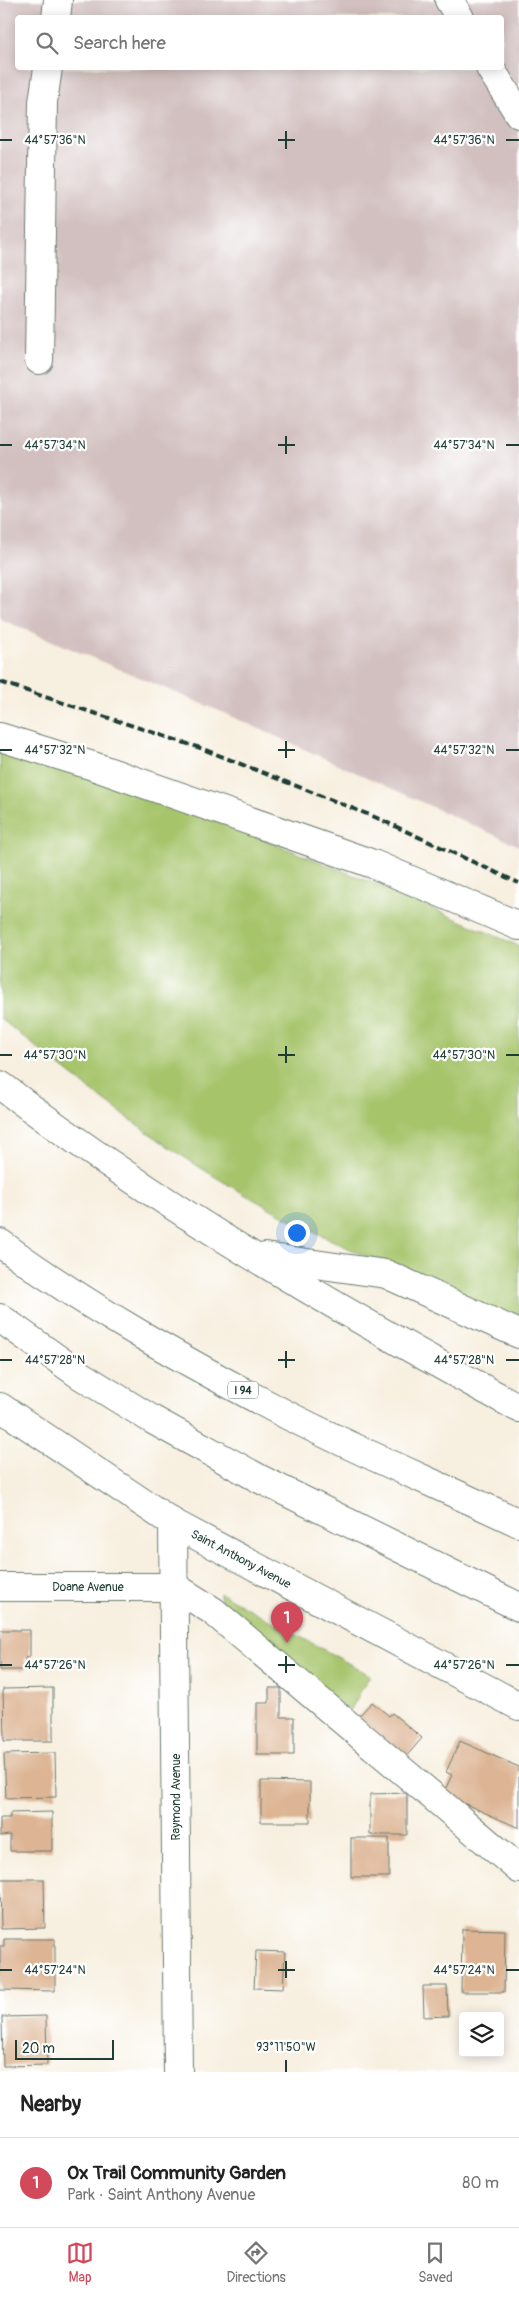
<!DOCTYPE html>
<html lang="en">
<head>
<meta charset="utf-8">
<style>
  :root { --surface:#fff; --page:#f6f6f6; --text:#222; --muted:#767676; --line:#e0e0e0; --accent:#d1495b }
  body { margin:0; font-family:Pangolin,sans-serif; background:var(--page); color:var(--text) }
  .controls { position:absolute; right:15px; bottom:15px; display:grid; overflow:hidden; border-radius:5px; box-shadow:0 2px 12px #0003 }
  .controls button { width:45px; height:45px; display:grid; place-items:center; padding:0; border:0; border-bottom:1px solid var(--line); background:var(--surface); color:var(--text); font:25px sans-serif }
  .scale { position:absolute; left:15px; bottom:12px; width:99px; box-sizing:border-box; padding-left:5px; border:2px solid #1f3d34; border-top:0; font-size:14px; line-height:18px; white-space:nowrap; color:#1f3d34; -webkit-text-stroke:4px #fff; paint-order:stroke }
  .you { position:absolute; left:296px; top:1232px; width:18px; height:18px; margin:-12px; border:4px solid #fff; border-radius:50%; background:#1a73e8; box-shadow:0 0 0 8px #1a73e833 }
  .badge { display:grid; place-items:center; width:32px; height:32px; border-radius:50%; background:var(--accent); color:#fff; font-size:16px; font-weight:700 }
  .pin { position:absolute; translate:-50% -41px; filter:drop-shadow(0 1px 2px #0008) }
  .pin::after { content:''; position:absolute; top:26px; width:18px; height:15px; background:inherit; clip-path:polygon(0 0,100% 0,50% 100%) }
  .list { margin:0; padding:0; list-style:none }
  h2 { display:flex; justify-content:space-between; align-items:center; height:65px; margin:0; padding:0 20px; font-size:21px }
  h2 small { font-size:16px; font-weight:400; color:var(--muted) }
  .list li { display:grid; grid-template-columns:32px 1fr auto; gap:15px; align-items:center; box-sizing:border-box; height:90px; padding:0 20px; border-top:1px solid var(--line) }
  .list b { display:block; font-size:19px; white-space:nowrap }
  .list p { margin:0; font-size:16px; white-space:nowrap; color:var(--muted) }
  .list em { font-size:16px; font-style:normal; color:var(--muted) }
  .icon { flex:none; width:28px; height:28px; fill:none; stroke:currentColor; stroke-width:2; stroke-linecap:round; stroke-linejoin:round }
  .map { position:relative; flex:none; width:519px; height:2072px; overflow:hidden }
  .search { position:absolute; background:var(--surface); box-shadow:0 2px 12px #0003; left:15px; right:15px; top:15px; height:55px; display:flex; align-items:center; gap:12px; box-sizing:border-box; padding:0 18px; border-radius:5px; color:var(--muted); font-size:19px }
  .sheet { height:155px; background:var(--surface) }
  nav { display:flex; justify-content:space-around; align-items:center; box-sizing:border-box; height:70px; border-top:1px solid var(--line); background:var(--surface); font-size:14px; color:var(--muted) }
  nav a { display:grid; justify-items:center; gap:2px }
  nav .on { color:var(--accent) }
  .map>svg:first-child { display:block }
  .industrial { fill:#d2bfbf; fill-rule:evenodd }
  .green { fill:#a6c46b; stroke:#628050 }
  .building { fill:#ddb594 }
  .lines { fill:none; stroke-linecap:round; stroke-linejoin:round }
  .minor-casing { stroke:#6b7b70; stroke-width:30 }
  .highway-casing { stroke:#6b7b70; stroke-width:30 }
  .minor { stroke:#fff; stroke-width:28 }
  .highway { stroke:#fff; stroke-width:28 }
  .rail { stroke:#1f3d34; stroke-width:4; stroke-dasharray:8 4; stroke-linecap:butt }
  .ticks { fill:none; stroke:#1f3d34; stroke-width:2 }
  .labels { text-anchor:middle; stroke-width:4.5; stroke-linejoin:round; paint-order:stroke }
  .shield { fill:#fff; stroke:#627771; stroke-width:1 }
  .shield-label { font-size:11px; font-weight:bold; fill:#1f3d34 }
  .street-label { font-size:12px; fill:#1f3d34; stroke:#fff }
  .ticks-label { font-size:12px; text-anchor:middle; fill:#1f3d34; stroke:#fff; stroke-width:4.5; stroke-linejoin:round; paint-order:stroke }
</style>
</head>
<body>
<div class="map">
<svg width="519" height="2072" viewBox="0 0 519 2072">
  <rect width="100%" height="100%" fill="#fff"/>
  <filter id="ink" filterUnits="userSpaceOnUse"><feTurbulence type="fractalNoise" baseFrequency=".02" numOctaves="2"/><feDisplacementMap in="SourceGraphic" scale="10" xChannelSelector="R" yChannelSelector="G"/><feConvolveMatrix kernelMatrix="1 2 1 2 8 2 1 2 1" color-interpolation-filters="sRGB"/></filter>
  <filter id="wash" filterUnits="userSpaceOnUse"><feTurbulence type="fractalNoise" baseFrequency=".0096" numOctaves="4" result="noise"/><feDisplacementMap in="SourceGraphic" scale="20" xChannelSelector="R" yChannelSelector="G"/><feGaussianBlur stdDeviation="1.12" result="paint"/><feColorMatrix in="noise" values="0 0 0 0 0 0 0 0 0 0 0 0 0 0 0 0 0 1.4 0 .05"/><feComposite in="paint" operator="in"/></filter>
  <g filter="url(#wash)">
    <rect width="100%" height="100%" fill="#f7efdf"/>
    <path class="industrial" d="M0,0H519V846L224,713L0,619ZM18,18H502V68H18Z"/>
    <g class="green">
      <path d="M0,749L181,807L366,880L519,946V1323C407,1276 293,1228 190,1161C124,1118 62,1068 0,1018Z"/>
      <polygon points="220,1593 370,1675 350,1711 221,1612"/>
    </g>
    <g id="blocks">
      <g class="building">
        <polygon points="0,1630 30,1630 30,1657 25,1658 25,1670 0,1670"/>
        <polygon points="53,1688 53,1741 4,1741 3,1689"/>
        <polygon points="269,1688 281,1688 281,1717 294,1717 294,1755 257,1755 257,1703 269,1703"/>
        <polygon points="372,1702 389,1716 392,1713 422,1738 405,1758 358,1717"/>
        <polygon points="460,1741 519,1767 519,1828 443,1794 452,1775 446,1772"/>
        <polygon points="55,1753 56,1797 6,1798 4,1754"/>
        <polygon points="261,1781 310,1782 310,1822 261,1822"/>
        <polygon points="407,1793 407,1835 370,1835 370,1794"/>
        <polygon points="52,1812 52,1851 10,1851 10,1835 0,1836 0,1818 10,1818 10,1813"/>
        <rect x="351" y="1838" width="38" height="39"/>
        <polygon points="0,1879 44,1879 45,1928 1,1929"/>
        <polygon points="462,1929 505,1930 504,1992 461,1992"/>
        <polygon points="4,1939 55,1939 55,1991 0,1990 0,1946 4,1946"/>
        <polygon points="256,1951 285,1952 283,1989 254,1988"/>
        <polygon points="423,1986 447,1986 448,2016 424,2017"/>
        <polygon points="46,2016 47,2065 3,2066 2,2017"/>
      </g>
    </g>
  </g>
  <g filter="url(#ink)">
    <use href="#blocks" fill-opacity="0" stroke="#6b7b70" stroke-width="1"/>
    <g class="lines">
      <g class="minor-casing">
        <g id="minor">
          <polyline points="449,0 460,18"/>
          <polyline points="56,18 58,0"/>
          <polyline points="490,68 519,114"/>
          <polyline points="39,360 43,102 48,68"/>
          <polyline points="0,737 93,766 373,864 519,926"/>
          <polyline points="0,1407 173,1523 519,1706"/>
          <polyline points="173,1523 178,2072"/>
          <polyline points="0,1587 175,1587 213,1611 519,1869"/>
        </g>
      </g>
      <g class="highway-casing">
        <g id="highway">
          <path d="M0,1085C162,1208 340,1311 519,1408"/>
          <path d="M0,1243C90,1309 190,1364 289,1416C364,1454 443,1487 519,1523"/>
          <polyline points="265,1257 386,1274 519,1334"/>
          <polyline points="0,1318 80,1375 153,1420 260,1479 519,1607"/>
        </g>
      </g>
      <use href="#minor" class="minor"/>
      <use href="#highway" class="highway"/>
      <polyline class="rail" points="0,682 203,749 377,818 519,883"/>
    </g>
  </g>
  <path class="ticks" d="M286,131V149M0,140H12M278,140H295M506,140H519M286,436V454M0,445H12M278,445H295M506,445H519M286,741V758M0,750H12M278,750H295M506,750H519M286,1046V1063M0,1055H12M278,1055H295M506,1055H519M286,1351V1368M0,1360H12M278,1360H295M506,1360H519M286,1656V1673M0,1665H12M278,1665H295M506,1665H519M286,1961V1978M0,1970H12M278,1970H295M506,1970H519M286,2060V2072"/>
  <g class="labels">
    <rect class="shield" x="228" y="1381.5" width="30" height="17" rx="4"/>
    <g class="shield-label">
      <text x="243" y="1394">I 94</text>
    </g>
    <g class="street-label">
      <text transform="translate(241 1559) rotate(28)" y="4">Saint Anthony Avenue</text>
      <text x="88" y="1591">Doane Avenue</text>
      <text transform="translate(176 1797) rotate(-90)" y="4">Raymond Avenue</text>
    </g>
  </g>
  <g class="ticks-label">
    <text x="55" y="144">44°57'36"N</text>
    <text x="464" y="144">44°57'36"N</text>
    <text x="55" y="449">44°57'34"N</text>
    <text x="464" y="449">44°57'34"N</text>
    <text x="55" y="754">44°57'32"N</text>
    <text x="464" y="754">44°57'32"N</text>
    <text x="55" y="1059">44°57'30"N</text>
    <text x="464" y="1059">44°57'30"N</text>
    <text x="55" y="1364">44°57'28"N</text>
    <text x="464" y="1364">44°57'28"N</text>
    <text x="55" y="1669">44°57'26"N</text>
    <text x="464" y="1669">44°57'26"N</text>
    <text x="55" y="1974">44°57'24"N</text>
    <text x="464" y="1974">44°57'24"N</text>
    <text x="286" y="2051">93°11'50"W</text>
  </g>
</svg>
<div class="controls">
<button><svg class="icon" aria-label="layers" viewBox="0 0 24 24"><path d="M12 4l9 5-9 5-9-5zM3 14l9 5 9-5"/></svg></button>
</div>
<div class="scale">20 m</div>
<div class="you"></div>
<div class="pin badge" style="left:287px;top:1643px">1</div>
<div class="search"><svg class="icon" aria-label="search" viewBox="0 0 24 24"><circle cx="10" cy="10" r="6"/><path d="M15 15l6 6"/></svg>Search here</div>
</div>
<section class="sheet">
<h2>Nearby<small></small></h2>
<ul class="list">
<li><span class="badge">1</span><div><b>Ox Trail Community Garden</b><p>Park · Saint Anthony Avenue</p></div><em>80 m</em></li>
</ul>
</section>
<nav>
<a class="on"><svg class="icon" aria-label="map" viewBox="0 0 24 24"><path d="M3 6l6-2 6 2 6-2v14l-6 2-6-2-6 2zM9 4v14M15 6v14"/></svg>Map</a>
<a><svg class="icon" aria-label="directions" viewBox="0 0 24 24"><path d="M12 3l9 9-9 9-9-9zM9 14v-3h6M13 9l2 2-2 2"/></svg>Directions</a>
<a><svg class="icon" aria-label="saved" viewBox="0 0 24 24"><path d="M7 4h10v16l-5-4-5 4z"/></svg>Saved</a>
</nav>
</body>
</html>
